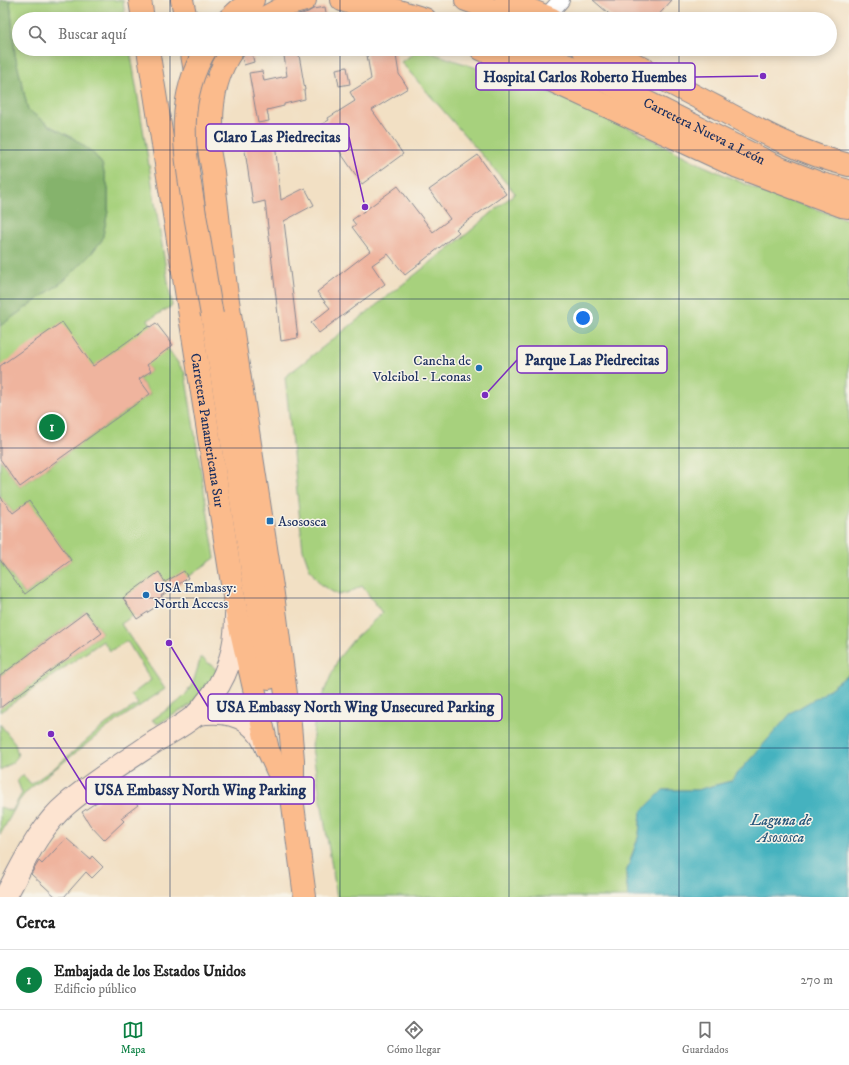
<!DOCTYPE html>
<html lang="es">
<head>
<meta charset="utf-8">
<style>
  :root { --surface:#fff; --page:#f2f2f2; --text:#222; --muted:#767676; --line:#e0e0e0; --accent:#0b8043 }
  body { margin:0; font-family:"IM FELL DW Pica",serif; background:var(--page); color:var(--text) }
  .you { position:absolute; left:583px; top:318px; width:14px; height:14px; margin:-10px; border:3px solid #fff; border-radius:50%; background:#1a73e8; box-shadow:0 0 0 6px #1a73e833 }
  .badge { display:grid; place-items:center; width:26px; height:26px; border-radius:50%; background:var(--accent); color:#fff; font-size:13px; font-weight:700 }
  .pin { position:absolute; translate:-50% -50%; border:2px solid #fff; box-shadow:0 1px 4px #0006 }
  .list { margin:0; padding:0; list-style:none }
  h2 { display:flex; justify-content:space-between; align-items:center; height:52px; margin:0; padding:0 16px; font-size:17px }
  h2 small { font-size:13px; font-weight:400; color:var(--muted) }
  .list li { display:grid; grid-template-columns:26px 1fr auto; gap:12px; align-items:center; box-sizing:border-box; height:60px; padding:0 16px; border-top:1px solid var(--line) }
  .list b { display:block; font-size:15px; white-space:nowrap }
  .list p { margin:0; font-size:13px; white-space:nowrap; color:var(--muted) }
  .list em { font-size:13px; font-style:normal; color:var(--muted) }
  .icon { flex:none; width:22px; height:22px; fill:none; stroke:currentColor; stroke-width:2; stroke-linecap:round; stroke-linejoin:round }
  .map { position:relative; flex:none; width:849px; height:897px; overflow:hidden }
  .search { position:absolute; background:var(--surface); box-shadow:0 2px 10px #0003; left:12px; right:12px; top:12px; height:44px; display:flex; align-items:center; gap:10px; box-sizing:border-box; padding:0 14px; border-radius:22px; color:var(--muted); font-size:15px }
  .sheet { height:112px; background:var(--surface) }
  nav { display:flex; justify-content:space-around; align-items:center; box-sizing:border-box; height:56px; border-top:1px solid var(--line); background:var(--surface); font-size:11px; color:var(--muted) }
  nav a { display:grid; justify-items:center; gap:2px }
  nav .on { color:var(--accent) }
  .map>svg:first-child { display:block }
  .green { fill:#a7d17d; stroke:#61806e }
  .forest { fill:#85b36c; stroke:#507165 }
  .water { fill:#44b2bf; stroke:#30708e }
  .building { fill:#efb49e }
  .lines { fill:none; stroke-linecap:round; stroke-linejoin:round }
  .street-casing { stroke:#868891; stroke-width:18 }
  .secondary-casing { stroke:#868891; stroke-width:24 }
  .highway-casing { stroke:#868891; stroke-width:24 }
  .street { stroke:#fff; stroke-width:16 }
  .secondary { stroke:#fde4d1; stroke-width:22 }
  .highway { stroke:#fbbb8c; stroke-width:22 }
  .highway-bridge-casing { stroke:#868891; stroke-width:24; stroke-linecap:butt }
  .highway-bridge { stroke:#fbbb8c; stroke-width:22 }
  .grid { fill:none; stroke:#1b2f5e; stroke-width:1; stroke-opacity:0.55 }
  .poi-dot { fill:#1f6fb2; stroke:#f7f3e8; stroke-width:1.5 }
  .labels { text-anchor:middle; stroke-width:3; stroke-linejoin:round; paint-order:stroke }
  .street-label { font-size:14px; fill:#1b2f5e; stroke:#f7f3e8 }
  .poi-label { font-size:14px; fill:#1b2f5e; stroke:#f7f3e8; text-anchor:start }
  .water-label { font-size:15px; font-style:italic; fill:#27567b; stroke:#f7f3e8 }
  .leader { fill:none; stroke:#7b2cbf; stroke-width:1.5 }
  .callout-dot { fill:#7b2cbf; stroke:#f7f3e8; stroke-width:1.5 }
  .callout { fill:#f7f3e8; stroke:#7b2cbf; stroke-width:1.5 }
  .callout-label { font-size:15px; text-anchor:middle; font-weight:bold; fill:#1b2f5e }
</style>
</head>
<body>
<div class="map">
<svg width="849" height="897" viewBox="0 0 849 897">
  <rect width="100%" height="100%" fill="#f7f3e8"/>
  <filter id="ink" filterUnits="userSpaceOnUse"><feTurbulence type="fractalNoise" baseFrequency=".025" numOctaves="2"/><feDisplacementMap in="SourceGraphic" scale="8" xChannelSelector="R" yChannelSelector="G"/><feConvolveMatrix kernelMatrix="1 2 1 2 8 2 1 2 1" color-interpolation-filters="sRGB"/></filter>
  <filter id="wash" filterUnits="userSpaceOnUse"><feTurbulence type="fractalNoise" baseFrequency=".012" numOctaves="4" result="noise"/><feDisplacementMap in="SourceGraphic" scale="16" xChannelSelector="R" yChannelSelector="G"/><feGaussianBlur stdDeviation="0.9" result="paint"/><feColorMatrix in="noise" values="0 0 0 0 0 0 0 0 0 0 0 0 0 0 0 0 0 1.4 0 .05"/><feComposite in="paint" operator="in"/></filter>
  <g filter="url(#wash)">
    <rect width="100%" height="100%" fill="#f2e0c4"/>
    <g class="green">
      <polygon points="10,0 123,0 125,19 19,19 19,49 130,49 172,306 148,320 185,373 215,558 121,624 165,689 108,727 27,791 19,801 0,835 0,807 12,811 22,793 17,780 23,775 31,784 53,769 106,724 138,704 131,695 151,680 127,641 110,651 103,641 0,712 0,708 102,633 86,612 0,676 0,560 25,594 71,560 29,502 13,513 2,499 0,501 0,459 20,487 150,394 139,379 151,371 129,341 77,378 0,366 0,326 65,280 90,255 102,240 108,211 108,189 102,164 93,153 73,138 50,126 28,110 15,55"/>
      <polygon points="420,49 543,90 598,112 702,165 761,191 849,220 849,674 823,694 762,747 731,781 697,790 663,790 641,812 639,835 626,873 628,897 337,897 312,748 315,713 338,659 353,640 382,613 362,586 350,592 338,595 321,585 310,570 303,550 285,377 468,233 515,193 401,62"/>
      <polygon points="201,657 217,670 216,681 192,704 158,724 152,720 178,702 186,694 193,683"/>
      <polygon points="0,724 15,743 18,756 13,762 0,770"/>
    </g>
    <polygon class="forest" points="0,0 10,0 15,55 28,110 50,126 73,138 93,153 102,164 108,189 108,211 102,240 90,255 65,280 0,326"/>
    <polygon class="water" points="849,674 849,897 628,897 626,873 639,835 641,812 663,790 697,790 731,781 792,712 823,694"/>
    <g id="blocks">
      <g class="building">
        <polygon points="593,0 672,0 655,19 615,19"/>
        <polygon points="325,7 327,19 290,19 295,16 308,12 313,9"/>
        <polygon points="251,49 254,62 244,65 242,58 245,51"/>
        <polygon points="283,49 298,49 305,90 304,90 305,99 284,104 284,106 267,110 269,121 258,123 249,73 262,71 264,81 287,76"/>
        <polygon points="366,49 395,49 399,74 408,88 372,110 403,154 362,184 329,136 313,145 306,133 329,120 328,118 355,101 350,92 371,79"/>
        <polygon points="347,67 350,84 339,86 336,69"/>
        <polygon points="275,142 281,200 305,188 314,205 284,221 298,338 281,341 265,201 253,204 244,144"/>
        <polygon points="478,155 506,194 456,229 459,232 405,275 388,254 372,265 385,284 319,333 311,323 330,308 317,292 370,251 352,227 356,225 352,220 398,186 433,232 450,219 429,190"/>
        <polygon points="62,322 93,366 149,326 150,327 156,323 173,345 147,365 151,371 139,379 150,394 20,487 0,459 0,366"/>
        <polygon points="0,496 13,513 29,501 71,560 25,594 0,560"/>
        <polygon points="184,571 188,578 161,596 165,601 137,619 123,598 159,572 165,582"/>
        <polygon points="86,612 102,633 0,708 0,676"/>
        <polygon points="123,786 138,805 121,818 124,821 104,840 90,825 82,812 109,794 110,796"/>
        <polygon points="66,838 90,859 92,856 103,867 92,878 86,872 64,897 56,897 31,874 39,861 42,864"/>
      </g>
    </g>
  </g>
  <g filter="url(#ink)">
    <use href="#blocks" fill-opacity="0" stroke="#868891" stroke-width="1"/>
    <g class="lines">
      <g class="street-casing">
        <polyline id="street" points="547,16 561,0"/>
      </g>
      <g class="secondary-casing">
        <g id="secondary">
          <path d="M197,714C221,711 244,712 260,735C263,739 265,744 267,749"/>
          <path d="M5,897C23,865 38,828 67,804C94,781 126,761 156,741C169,733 184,725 196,715C200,711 203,707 206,703C227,679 236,648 236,616"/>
        </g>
      </g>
      <g class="highway-casing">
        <g id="highway">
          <polyline points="140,0 143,19"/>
          <polyline points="182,0 186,19"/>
          <polyline points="342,0 375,11"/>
          <polyline points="362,0 425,19"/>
          <polyline points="466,0 518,19"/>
          <polyline points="506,0 552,19"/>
          <polyline points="229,19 239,10 253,0"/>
          <polyline points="262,19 290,4 305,0"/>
          <path id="s1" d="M148,49L236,609L268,750L290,798"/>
          <polyline points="191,49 213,172 226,288 272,587 290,725 293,760 293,805 305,897"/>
          <polyline points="481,49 559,84 738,167 842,206 849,207"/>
          <path id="s2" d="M517,49L584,71L780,168L822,184L849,191"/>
          <polyline points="583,49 621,66"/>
          <path d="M607,49C644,69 681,89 718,108C760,131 802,154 849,165"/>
          <path d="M212,123C212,97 218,70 233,49"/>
          <polyline points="212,315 269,678"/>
        </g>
      </g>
      <use href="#street" class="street"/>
      <use href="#secondary" class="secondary"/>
      <use href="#highway" class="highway"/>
      <g class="highway-bridge-casing">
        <path id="highway-bridge" d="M206,49C173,103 186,157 195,215C201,248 206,282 212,315"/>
      </g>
      <use href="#highway-bridge" class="highway-bridge"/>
    </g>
  </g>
  <path class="grid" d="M170,0V19M340,0V19M509,0V19M679,0V19M170,49V897M340,49V897M509,49V897M679,49V897M0,150H849M0,299H849M0,448H849M0,598H849M0,748H849"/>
  <g class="poi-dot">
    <circle cx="479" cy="368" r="4"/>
    <rect x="266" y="517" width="8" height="8" rx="2"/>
    <circle cx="146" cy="595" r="4"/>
  </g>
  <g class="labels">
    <g class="street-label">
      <text dy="5" stroke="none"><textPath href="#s2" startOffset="205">Carretera Nueva a León</textPath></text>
      <text dy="5" stroke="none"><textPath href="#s1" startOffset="386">Carretera Panamericana Sur</textPath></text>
    </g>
    <g class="poi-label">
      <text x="471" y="365" text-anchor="end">Cancha de<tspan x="471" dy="16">Voleibol - Leonas</tspan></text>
      <text x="278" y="526">Asososca</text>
      <text x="154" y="592">USA Embassy:<tspan x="154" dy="16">North Access</tspan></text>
    </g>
    <g class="water-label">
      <text x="781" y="825">Laguna de<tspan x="781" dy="17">Asososca</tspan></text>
    </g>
  </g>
  <path class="leader" d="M763 76L695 77M365 207L349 137M485 395L517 360M169 643L208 707M51 734L86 790"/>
  <g class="callout-dot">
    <circle cx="763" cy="76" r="4"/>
    <circle cx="365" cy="207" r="4"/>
    <circle cx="485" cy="395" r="4"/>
    <circle cx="169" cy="643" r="4"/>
    <circle cx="51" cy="734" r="4"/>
  </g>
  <g class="callout">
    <rect x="476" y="63" width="219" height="27" rx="4"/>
    <rect x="206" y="124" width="143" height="27" rx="4"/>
    <rect x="517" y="346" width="150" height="27" rx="4"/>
    <rect x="208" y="694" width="294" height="27" rx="4"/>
    <rect x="86" y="777" width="228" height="27" rx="4"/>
  </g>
  <g class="callout-label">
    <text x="585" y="82">Hospital Carlos Roberto Huembes</text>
    <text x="277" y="142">Claro Las Piedrecitas</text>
    <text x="592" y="365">Parque Las Piedrecitas</text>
    <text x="355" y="712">USA Embassy North Wing Unsecured Parking</text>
    <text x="200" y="795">USA Embassy North Wing Parking</text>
  </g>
</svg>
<div class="you"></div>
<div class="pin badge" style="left:52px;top:427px">1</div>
<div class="search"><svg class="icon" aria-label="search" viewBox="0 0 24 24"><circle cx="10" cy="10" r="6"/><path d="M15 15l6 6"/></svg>Buscar aquí</div>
</div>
<section class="sheet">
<h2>Cerca<small></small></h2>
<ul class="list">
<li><span class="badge">1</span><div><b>Embajada de los Estados Unidos</b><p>Edificio público</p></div><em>270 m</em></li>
</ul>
</section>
<nav>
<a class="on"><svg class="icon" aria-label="map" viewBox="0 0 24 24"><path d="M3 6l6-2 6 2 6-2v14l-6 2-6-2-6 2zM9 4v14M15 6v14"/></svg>Mapa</a>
<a><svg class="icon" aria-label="directions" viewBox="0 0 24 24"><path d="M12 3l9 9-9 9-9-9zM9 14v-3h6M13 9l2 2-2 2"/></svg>Cómo llegar</a>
<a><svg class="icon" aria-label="saved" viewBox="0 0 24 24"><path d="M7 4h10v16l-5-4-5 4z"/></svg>Guardados</a>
</nav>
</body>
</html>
